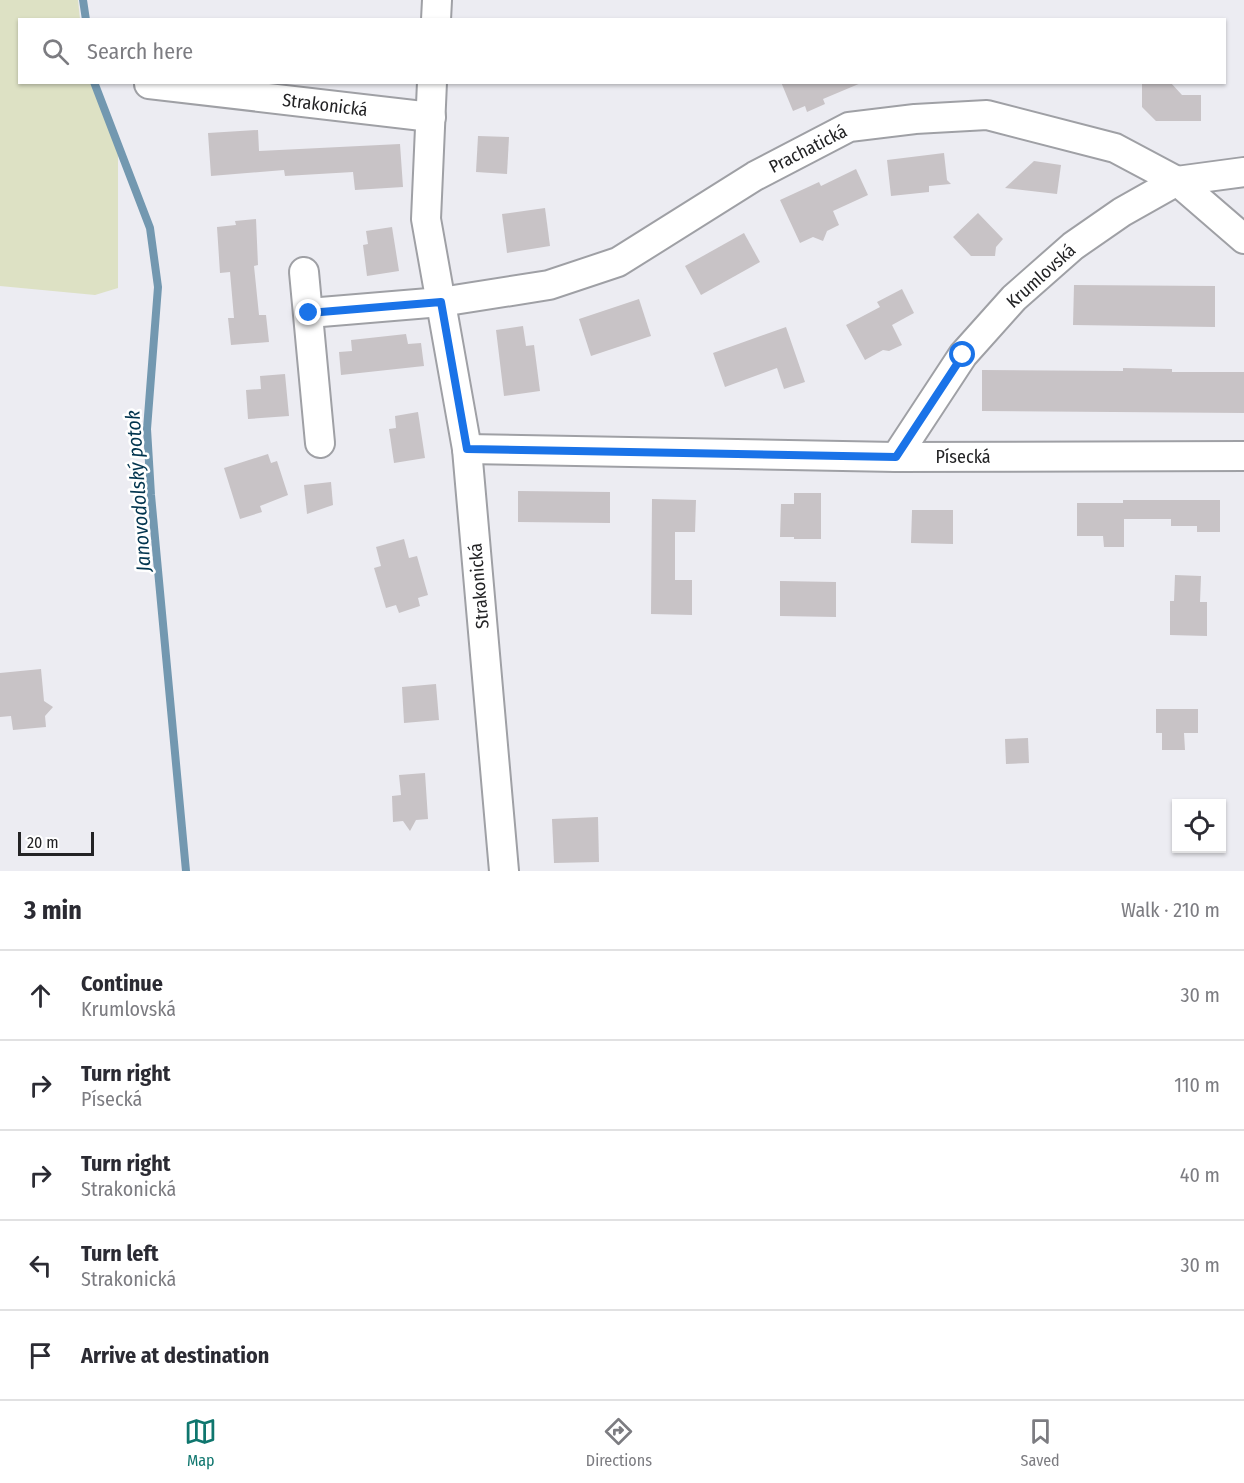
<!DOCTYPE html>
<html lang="en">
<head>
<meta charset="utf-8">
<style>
  :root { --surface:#fff; --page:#f7f7f7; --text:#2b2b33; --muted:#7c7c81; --line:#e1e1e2; --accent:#0f766e }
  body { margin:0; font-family:"Fira Sans Condensed",sans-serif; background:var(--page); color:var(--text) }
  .controls { position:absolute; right:18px; bottom:18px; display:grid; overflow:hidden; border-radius:0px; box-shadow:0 2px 4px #0004 }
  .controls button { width:54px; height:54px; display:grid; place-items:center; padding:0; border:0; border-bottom:2px solid var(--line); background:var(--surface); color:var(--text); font:30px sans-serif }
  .scale { position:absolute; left:18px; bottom:15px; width:76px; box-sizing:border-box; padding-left:6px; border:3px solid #232325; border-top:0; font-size:16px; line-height:21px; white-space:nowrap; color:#232325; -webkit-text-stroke:4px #fff; paint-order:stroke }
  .stop { position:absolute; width:18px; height:18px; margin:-14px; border:4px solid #1a73e8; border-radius:50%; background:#fff }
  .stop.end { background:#1a73e8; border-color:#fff; box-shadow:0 2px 6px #0008 }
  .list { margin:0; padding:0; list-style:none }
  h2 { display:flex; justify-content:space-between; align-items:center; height:78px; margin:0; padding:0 24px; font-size:26px }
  h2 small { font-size:20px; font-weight:400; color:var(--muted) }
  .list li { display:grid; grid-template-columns:39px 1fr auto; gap:18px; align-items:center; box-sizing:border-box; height:90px; padding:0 24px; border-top:2px solid var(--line) }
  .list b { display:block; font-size:22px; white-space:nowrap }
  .list p { margin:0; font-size:20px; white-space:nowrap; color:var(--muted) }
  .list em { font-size:20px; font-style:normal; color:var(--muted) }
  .icon { flex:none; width:33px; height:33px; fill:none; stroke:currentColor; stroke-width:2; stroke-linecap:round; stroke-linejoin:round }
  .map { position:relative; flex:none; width:1244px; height:871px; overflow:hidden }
  .search { position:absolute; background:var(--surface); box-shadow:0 2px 4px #0004; left:18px; right:18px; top:18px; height:66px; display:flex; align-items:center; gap:15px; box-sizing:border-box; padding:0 21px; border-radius:0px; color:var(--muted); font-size:22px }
  .sheet { height:528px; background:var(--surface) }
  nav { display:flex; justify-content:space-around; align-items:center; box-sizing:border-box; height:84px; border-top:2px solid var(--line); background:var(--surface); font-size:16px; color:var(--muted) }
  nav a { display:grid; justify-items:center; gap:3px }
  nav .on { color:var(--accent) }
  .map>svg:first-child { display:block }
  .green { fill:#dde1c4 }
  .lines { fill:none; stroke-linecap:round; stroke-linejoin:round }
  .stream { stroke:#7398b0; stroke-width:8 }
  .building { fill:#c8c3c6 }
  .minor-casing { stroke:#9fa0a5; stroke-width:32 }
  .minor { stroke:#fff; stroke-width:28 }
  .route { stroke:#1a73e8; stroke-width:8 }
  .labels { text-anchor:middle; stroke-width:5; stroke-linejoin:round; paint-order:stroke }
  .street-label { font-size:18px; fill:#232325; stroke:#fff }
  .water-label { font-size:20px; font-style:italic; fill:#01344e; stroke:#fff }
</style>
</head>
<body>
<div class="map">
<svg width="1244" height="871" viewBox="0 0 1244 871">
  <rect width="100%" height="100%" fill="#ececf2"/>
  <polygon class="green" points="0,0 78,0 80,19 20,20 20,82 91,83 109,123 118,155 118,288 95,295 0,286"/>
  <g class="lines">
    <g class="stream">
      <polyline points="83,0 86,20"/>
      <polyline points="94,82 150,228 158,287 147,429 151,495 186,871"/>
    </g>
  </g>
  <g class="building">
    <polygon points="781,82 861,82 861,83 823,99 825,104 807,112 805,106 793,111"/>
    <polygon points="1142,82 1170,82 1182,95 1201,95 1201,121 1156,121 1142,107"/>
    <polygon points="258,130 259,151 400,144 403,187 355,190 353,172 285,176 284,170 211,176 208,133"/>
    <polygon points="478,136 509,137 507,174 476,172"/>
    <polygon points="944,153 947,180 951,184 929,186 929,192 891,196 887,160"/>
    <polygon points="1034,161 1061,165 1057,194 1005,188"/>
    <polygon points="856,169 868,195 833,211 839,225 827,231 823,241 813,237 800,243 780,200 819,182 821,186"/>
    <polygon points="545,208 550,246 507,253 502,214"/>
    <polygon points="978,213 1003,239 996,247 995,256 971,256 953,237"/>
    <polygon points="256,219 258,265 254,266 259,315 266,315 269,342 231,345 228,318 234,318 230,272 220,273 217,227 236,225 235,221"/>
    <polygon points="392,227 399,271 367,276 363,245 368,244 366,231"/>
    <polygon points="744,233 760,262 701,295 685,266"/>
    <polygon points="1074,285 1215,286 1215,327 1073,325"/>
    <polygon points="902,289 914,313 892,325 902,345 889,351 883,350 865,360 846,325 880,307 877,302"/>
    <polygon points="639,299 651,336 591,356 579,319"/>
    <polygon points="523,326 526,346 534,345 540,391 504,396 496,330"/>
    <polygon points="786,327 805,382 784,389 777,368 725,387 713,353"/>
    <polygon points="406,334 408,344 421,343 424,366 341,375 339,352 352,351 351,340"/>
    <polygon points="1123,368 1172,369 1172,372 1244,372 1244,413 982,411 982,370 1123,371"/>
    <polygon points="285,374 289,416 248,419 246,390 261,389 260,376"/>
    <polygon points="418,412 425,458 394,463 389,429 396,428 395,416"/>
    <polygon points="268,454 271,463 277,461 288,495 260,506 262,512 240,519 224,468"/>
    <polygon points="331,482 333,505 307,514 304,485"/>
    <polygon points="518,491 610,492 610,523 518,522"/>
    <polygon points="794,493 821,493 821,539 794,539 794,537 780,537 781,504 794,504"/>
    <polygon points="652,499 696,500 695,532 675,532 675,580 692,580 692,615 651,614"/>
    <polygon points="1123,500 1220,500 1220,532 1197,532 1197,526 1171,526 1171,519 1124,519 1124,547 1104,547 1103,536 1077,536 1077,503 1123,503"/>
    <polygon points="912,510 953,510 953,544 911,543"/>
    <polygon points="404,539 409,558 417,556 428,595 418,598 420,606 399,613 396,605 386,608 374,568 381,566 376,547"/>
    <polygon points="1175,575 1201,576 1200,602 1207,602 1207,636 1170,635 1170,601 1174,601"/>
    <polygon points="780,581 836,582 836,617 780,616"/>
    <polygon points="41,669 44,701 53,707 45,716 46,727 13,730 11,716 0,717 0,673"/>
    <polygon points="436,684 439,720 404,723 402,687"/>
    <polygon points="1156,709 1198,709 1198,733 1184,733 1185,750 1162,750 1162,733 1156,733"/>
    <polygon points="1028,738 1029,763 1006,764 1005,739"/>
    <polygon points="425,773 428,819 416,820 410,831 403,821 393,822 392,796 401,795 399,775"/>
    <polygon points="598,817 599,862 554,863 552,819"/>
  </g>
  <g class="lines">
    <g class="minor-casing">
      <g id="minor">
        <polyline points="436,20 437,0"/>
        <polyline points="432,82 426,219 467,449 504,871"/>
        <polyline points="149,84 431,117"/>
        <polyline points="304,272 320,443"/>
        <polyline points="309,313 441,302 549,285 618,262 755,176 849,127 915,119 987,115 1115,148 1177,181 1244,239"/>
        <polyline points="467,449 896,457 1244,456"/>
        <polyline points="896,457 963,355 1014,298 1073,246 1122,212 1177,181 1244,172"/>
      </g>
    </g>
    <use href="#minor" class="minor"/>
  </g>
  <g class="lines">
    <polyline class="route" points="309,313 441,302 467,449 896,457 963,355"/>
  </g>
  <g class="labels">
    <g class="street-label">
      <text transform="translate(325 105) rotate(7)" y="6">Strakonická</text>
      <text transform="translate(808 149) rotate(-27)" y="6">Prachatická</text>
      <text transform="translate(1041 276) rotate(-42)" y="6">Krumlovská</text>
      <text x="963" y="463">Písecká</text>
      <text transform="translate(479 586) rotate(-95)" y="6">Strakonická</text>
    </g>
    <g class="water-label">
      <text transform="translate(138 491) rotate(-94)" y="7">Janovodolský potok</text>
    </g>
  </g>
</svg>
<div class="controls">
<button><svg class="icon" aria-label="locate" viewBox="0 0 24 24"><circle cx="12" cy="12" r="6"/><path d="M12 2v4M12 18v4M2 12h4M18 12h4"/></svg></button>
</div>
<div class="scale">20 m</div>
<div class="stop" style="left:963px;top:355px"></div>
<div class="stop end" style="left:309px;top:313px"></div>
<div class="search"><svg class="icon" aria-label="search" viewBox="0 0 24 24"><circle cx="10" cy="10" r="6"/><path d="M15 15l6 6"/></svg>Search here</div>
</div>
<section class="sheet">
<h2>3 min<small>Walk · 210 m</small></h2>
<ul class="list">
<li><svg class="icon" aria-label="ahead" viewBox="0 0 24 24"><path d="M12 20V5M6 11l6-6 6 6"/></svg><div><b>Continue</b><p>Krumlovská</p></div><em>30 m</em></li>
<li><svg class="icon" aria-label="right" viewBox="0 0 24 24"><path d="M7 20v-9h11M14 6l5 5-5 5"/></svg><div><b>Turn right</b><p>Písecká</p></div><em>110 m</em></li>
<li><svg class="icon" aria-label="right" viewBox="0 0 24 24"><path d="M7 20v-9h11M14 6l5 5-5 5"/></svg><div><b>Turn right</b><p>Strakonická</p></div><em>40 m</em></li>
<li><svg class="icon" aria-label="left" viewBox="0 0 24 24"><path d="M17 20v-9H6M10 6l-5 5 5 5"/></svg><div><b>Turn left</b><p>Strakonická</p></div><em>30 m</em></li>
<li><svg class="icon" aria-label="arrive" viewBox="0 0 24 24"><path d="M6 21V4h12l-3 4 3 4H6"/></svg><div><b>Arrive at destination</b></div></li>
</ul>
</section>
<nav>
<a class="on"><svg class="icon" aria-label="map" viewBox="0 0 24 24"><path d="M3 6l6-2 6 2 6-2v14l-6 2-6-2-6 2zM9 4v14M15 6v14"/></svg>Map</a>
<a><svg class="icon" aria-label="directions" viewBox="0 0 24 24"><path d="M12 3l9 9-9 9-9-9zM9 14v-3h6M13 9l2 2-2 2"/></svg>Directions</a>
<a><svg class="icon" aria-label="saved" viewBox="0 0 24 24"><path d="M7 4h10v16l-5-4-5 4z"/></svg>Saved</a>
</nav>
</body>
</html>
